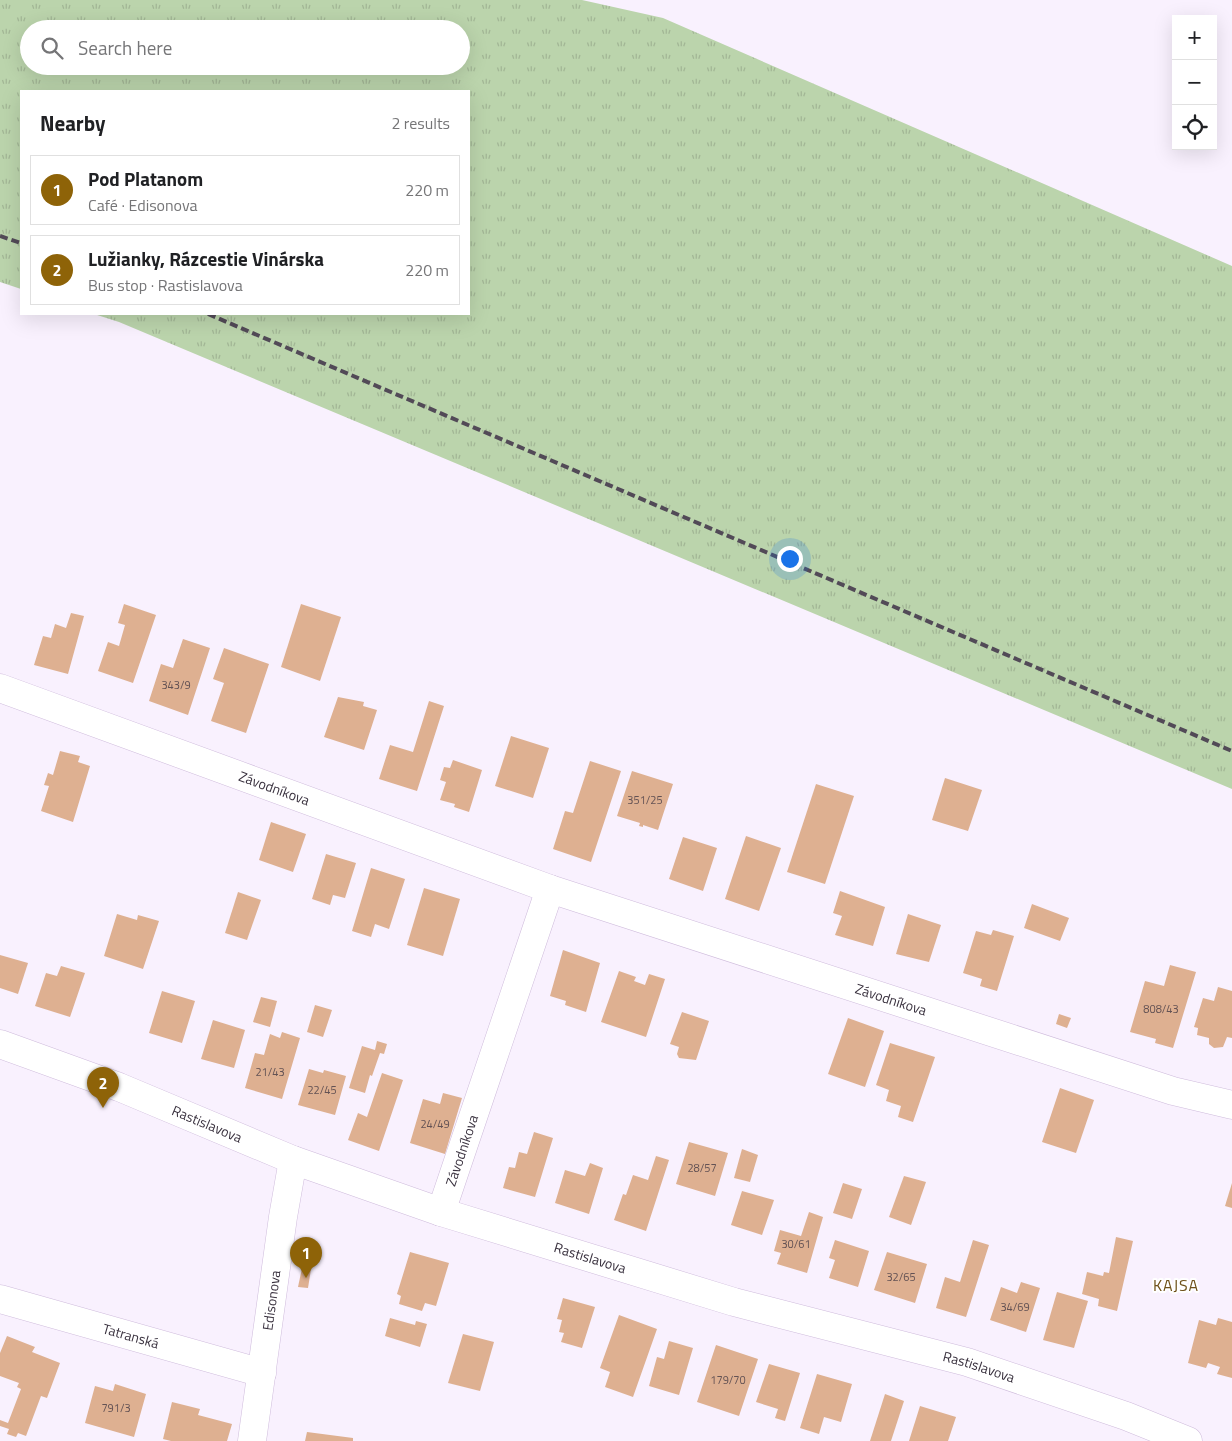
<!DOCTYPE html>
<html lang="en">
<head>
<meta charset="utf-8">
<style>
  :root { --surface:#fff; --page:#f2f2f2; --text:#202124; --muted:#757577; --line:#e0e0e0; --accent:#8e6308 }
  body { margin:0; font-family:"Titillium Web",sans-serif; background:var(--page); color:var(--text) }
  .controls { position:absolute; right:15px; top:15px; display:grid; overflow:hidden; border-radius:0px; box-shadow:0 5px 20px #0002 }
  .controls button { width:45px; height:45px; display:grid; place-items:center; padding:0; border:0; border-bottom:1px solid var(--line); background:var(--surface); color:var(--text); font:25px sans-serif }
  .you { position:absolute; left:789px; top:558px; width:18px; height:18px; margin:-12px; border:4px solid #fff; border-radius:50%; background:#1a73e8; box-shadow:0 0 0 8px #1a73e833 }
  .badge { display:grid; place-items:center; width:32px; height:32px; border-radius:50%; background:var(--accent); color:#fff; font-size:16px; font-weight:700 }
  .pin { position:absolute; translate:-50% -41px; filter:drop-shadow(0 1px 2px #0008) }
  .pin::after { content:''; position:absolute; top:26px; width:18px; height:15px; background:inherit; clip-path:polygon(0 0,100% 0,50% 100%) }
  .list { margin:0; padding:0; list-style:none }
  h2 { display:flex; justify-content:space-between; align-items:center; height:65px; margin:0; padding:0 20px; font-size:21px }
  h2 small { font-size:16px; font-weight:400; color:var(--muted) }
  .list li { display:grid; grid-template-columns:32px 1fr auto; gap:15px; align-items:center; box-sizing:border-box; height:70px; margin:0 10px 10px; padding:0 10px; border:1px solid var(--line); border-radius:0px }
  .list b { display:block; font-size:19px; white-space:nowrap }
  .list p { margin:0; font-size:16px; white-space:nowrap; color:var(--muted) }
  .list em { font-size:16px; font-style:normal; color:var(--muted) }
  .icon { flex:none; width:28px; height:28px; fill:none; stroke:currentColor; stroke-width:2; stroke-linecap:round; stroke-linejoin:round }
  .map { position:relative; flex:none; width:1232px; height:1441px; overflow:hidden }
  .search { position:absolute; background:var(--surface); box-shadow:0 5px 20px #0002; left:20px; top:20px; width:450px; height:55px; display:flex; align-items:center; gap:12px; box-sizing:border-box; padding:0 18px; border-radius:28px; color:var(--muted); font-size:19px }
  .panel { position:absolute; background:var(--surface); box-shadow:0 5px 20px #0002; left:20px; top:90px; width:450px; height:225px; border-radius:0px }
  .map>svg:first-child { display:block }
  .grass { fill:url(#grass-tufts); fill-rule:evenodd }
  .building { fill:#deb091 }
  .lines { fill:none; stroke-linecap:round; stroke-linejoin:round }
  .minor-casing { stroke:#cfbcdc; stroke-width:29 }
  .minor { stroke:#fff; stroke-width:28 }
  .rail { stroke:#524a57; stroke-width:4; stroke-dasharray:8 4; stroke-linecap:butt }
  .labels { text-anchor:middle; stroke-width:4; stroke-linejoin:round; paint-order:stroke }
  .number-label { font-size:11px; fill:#635254 }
  .street-label { font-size:14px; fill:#3a323f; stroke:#fff }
  .quarter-label { font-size:16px; letter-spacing:1px; fill:#6f511b; stroke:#fff }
</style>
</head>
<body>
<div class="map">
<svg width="1232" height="1441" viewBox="0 0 1232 1441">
  <defs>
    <pattern id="grass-tufts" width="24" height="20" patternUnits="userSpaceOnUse" patternTransform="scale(1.25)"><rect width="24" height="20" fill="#bbd4ac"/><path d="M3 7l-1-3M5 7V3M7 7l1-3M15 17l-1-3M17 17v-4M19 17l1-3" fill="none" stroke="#a2b695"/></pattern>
  </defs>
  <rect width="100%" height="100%" fill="#f9f1fe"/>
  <path class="grass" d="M0,0H582L663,18L1232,266V789L119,322L94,314H469V91H21V289L0,282ZM29,29H461V66H29Z"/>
  <g class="building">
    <polygon points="124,604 156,615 133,683 98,671 108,642 119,646 125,625 118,623"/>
    <polygon points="301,604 341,617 320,681 281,667"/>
    <polygon points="71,613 84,616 68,674 34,665 43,636 51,638 55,624 66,628"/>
    <polygon points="183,639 210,648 188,715 149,701 161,664 173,668"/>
    <polygon points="224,648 269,664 246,733 211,721 224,683 213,679"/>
    <polygon points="338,697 364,702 363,706 377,710 364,750 324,737"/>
    <polygon points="429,701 444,706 417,791 379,779 390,745 413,752"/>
    <polygon points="511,736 549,748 533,798 495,786"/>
    <polygon points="60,751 80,756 78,762 90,766 73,822 41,811 49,786 44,785 48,773 53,775"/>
    <polygon points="453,760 482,770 469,812 454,807 455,804 440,800 446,782 440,780 444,767 450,768"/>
    <polygon points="590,761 621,771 591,862 553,849 565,811 573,813"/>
    <polygon points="632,771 673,784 658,830 643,825 643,827 639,826 640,823 617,816"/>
    <polygon points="945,778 982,790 968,831 932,820"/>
    <polygon points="816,784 854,796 825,884 787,872"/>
    <polygon points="271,822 306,834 293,872 259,860"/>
    <polygon points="746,836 781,848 759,911 725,899"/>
    <polygon points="683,837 717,848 703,891 669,879"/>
    <polygon points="326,854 356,863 345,898 333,895 330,905 312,899"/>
    <polygon points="371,868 405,879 389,929 375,924 371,937 352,931"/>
    <polygon points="424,888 460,899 443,956 407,945"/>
    <polygon points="840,891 885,907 873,946 835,935 842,916 833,913"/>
    <polygon points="238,892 261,900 247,940 225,933"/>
    <polygon points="1032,904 1069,918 1060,941 1024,928"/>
    <polygon points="117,914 137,920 138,915 159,921 143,969 104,956"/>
    <polygon points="908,914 941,925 929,962 896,954"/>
    <polygon points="993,930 1014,936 997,991 980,986 982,979 963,973 976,931 991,935"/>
    <polygon points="563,950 600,963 586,1012 565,1005 566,1001 550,996"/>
    <polygon points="0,955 28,963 18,994 0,988"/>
    <polygon points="1170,965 1196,972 1173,1048 1155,1043 1156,1039 1130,1032 1145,981 1164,986"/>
    <polygon points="61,966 85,973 70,1017 35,1006 46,973 57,976"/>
    <polygon points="619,971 636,977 634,981 645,985 649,974 665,979 646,1037 601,1022"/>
    <polygon points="1218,987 1232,991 1232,1038 1227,1037 1223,1047 1214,1048 1209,1044 1209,1038 1197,1035 1198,1028 1194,1027 1203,998 1214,1001"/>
    <polygon points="162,991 195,1001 182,1043 149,1033"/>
    <polygon points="261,997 277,1001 270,1027 253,1022"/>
    <polygon points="315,1005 332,1010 323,1037 307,1032"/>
    <polygon points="682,1012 709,1021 696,1060 679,1058 677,1054 679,1047 670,1044"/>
    <polygon points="1059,1014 1071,1018 1067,1028 1056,1024"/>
    <polygon points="848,1018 884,1031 865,1087 828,1074"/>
    <polygon points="213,1020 245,1030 234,1068 201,1059"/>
    <polygon points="282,1032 300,1038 282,1099 245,1088 255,1053 264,1055 270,1034 280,1038"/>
    <polygon points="377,1041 387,1044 384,1054 380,1053 372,1076 370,1075 365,1093 349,1088 362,1046 375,1050"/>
    <polygon points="890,1043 935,1057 913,1122 898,1117 901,1106 886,1101 889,1090 876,1085"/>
    <polygon points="309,1069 323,1073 324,1070 346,1076 335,1115 298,1105"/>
    <polygon points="382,1073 403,1080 379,1151 348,1140 358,1113 367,1117"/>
    <polygon points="1060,1088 1094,1100 1076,1153 1042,1142"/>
    <polygon points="443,1093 462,1098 445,1154 410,1143 423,1099 440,1104"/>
    <polygon points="534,1132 553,1138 535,1197 503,1188 509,1167 515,1168 519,1152 527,1154"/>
    <polygon points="689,1142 728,1153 715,1196 676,1184"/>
    <polygon points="742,1149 758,1155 750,1182 734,1178"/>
    <polygon points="656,1156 669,1160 646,1231 614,1220 623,1194 626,1195 633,1175 648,1180"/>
    <polygon points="590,1163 603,1168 589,1214 555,1203 565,1170 585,1176"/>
    <polygon points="904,1176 926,1182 911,1225 889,1217"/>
    <polygon points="843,1183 862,1189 852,1219 833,1213"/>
    <polygon points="1232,1183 1232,1208 1225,1206"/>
    <polygon points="742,1191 774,1200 762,1235 731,1225"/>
    <polygon points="809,1212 823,1217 807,1273 777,1264 781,1253 774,1251 780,1230 801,1236"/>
    <polygon points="1116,1237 1133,1241 1117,1311 1098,1306 1099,1299 1082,1294 1087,1272 1103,1276 1104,1272 1109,1273"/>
    <polygon points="835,1240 869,1251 858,1287 829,1278 835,1260 829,1258"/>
    <polygon points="973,1240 989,1245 966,1317 936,1308 945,1277 960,1282"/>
    <polygon points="410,1252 449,1263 436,1306 425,1303 422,1311 399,1304 401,1296 397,1294"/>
    <polygon points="887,1252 927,1264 915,1303 874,1290"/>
    <polygon points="302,1268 311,1269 308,1288 298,1287"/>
    <polygon points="1021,1282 1040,1288 1026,1332 990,1320 1001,1287 1017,1293"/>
    <polygon points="1057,1292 1088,1301 1074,1348 1043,1340"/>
    <polygon points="563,1298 595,1307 582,1348 561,1342 564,1333 559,1332 562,1320 557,1319"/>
    <polygon points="619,1315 657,1329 633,1397 605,1387 610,1372 600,1368"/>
    <polygon points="390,1318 415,1325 416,1321 427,1324 420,1347 385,1336"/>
    <polygon points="1218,1318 1232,1322 1232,1378 1217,1374 1220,1367 1208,1363 1206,1368 1188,1363 1199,1320 1216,1325"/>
    <polygon points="463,1334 494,1342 480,1391 448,1383"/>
    <polygon points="7,1336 35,1347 32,1352 60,1363 47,1398 41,1396 26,1436 18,1433 16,1437 7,1434 9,1429 0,1426 0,1420 8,1423 21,1389 17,1387 19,1383 0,1376 0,1353"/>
    <polygon points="669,1341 693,1348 679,1395 649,1386 657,1357 664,1359"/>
    <polygon points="716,1345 758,1359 739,1416 697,1402"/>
    <polygon points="769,1364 800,1373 785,1421 775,1418 778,1409 756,1402"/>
    <polygon points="817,1374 852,1384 841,1422 824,1417 819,1434 800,1428"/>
    <polygon points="115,1384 146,1394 134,1437 85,1423 95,1386 113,1391"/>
    <polygon points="885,1394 904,1401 891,1441 870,1441"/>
    <polygon points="172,1402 200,1409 198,1415 232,1424 227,1441 171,1441 163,1439"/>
    <polygon points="920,1406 956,1417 948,1441 909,1441"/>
    <polygon points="307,1432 353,1438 353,1441 305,1441"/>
  </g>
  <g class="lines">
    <g class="minor-casing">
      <g id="minor">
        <path id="s1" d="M0,688L550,889L1173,1091L1232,1105"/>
        <path id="s2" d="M0,1044L119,1087L293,1160L441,1212L734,1302L967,1362L1126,1416L1188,1441"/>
        <path id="s3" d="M441,1212L550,889"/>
        <path id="s4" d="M0,1299L262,1373"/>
        <path id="s5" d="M252,1441L283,1217L293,1160"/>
      </g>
    </g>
    <use href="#minor" class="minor"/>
    <g class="rail">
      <polyline points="0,236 21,243"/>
      <polyline points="208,314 1232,751"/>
    </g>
  </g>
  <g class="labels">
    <g class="number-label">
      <text x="176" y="689">343/9</text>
      <text x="645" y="804">351/25</text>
      <text x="1161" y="1013">808/43</text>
      <text x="270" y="1076">21/43</text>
      <text x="322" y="1094">22/45</text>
      <text x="435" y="1128">24/49</text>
      <text x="702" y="1172">28/57</text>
      <text x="796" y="1248">30/61</text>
      <text x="901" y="1281">32/65</text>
      <text x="1015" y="1311">34/69</text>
      <text x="728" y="1384">179/70</text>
      <text x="116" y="1412">791/3</text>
    </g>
    <g class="street-label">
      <text dy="5" stroke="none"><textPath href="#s1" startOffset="292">Závodníkova</textPath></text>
      <text dy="5" stroke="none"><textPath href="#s1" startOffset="944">Závodníkova</textPath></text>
      <text dy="5" stroke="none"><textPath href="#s2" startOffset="222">Rastislavova</textPath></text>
      <text dy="5" stroke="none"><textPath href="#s3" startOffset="65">Závodníkova</textPath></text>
      <text dy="5" stroke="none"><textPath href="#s2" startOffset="628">Rastislavova</textPath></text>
      <text dy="5" stroke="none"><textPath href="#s5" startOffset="142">Edisonova</textPath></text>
      <text dy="5" stroke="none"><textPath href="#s4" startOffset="136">Tatranská</textPath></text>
      <text dy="5" stroke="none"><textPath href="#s2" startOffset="1032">Rastislavova</textPath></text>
    </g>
    <g class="quarter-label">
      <text x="1176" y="1291">KAJSA</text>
    </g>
  </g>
</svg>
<div class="controls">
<button>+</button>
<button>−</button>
<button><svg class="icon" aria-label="locate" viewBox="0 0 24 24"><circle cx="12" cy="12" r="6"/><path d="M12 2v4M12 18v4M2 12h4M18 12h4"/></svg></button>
</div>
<div class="you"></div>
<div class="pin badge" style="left:306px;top:1278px">1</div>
<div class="pin badge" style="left:103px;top:1108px">2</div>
<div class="search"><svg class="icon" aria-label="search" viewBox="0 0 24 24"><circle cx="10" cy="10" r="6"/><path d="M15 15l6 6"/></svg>Search here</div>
<section class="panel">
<h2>Nearby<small>2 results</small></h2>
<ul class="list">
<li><span class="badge">1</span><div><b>Pod Platanom</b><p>Café · Edisonova</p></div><em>220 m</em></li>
<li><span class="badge">2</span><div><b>Lužianky, Rázcestie Vinárska</b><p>Bus stop · Rastislavova</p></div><em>220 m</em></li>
</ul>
</section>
</div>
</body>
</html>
